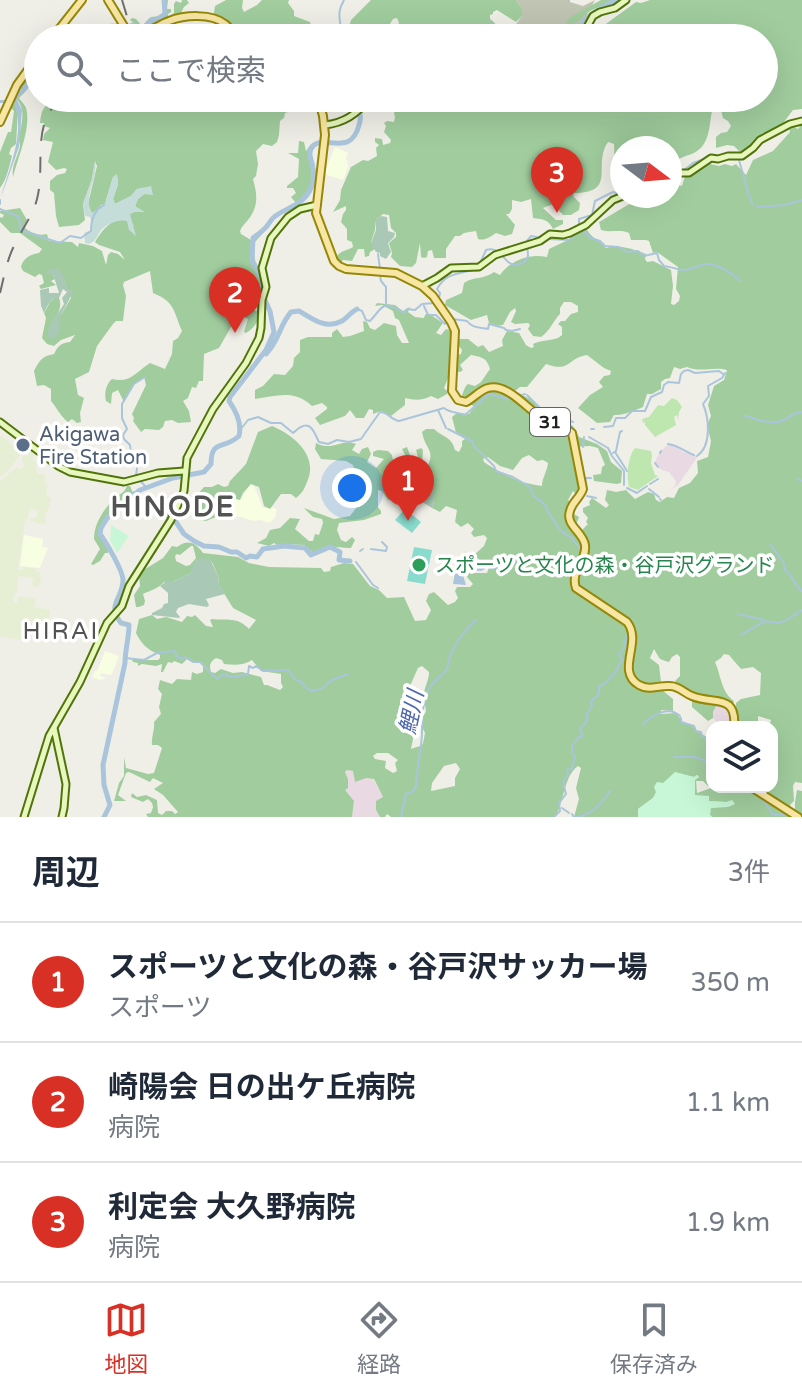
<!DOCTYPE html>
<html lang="ja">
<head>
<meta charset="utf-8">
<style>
  :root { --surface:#fff; --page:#f6f6f7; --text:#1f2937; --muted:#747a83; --line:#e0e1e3; --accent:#d93025 }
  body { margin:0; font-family:"Varela Round","Noto Sans JP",sans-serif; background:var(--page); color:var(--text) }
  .controls { position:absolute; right:24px; bottom:24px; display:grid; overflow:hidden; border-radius:16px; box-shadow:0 8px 32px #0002 }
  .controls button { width:72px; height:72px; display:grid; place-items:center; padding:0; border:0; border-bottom:2px solid var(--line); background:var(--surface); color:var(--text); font:40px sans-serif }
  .compass { position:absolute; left:610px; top:136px; width:72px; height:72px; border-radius:50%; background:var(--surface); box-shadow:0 8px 32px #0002; rotate:106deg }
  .you { position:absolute; left:352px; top:488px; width:28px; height:28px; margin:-20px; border:6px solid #fff; border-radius:50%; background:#1a73e8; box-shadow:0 0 0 12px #1a73e833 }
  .badge { display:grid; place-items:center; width:52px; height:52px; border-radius:50%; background:var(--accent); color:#fff; font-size:26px; font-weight:700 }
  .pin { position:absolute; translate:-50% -66px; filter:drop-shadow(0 2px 4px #0008) }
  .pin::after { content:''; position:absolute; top:42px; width:28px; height:24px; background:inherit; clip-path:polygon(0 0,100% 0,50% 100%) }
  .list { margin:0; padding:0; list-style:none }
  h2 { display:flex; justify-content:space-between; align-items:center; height:104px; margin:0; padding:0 32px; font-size:34px }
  h2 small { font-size:26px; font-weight:400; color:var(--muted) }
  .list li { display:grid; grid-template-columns:52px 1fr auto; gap:24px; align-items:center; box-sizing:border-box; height:120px; padding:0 32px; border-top:2px solid var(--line) }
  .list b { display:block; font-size:30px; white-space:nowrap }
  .list p { margin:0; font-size:26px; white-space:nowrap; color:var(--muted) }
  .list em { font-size:26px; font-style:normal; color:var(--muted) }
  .icon { flex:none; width:44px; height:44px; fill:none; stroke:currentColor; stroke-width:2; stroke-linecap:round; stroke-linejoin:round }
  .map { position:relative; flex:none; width:802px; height:817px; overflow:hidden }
  .search { position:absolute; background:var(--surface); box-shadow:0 8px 32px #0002; left:24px; right:24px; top:24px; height:88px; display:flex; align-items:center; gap:20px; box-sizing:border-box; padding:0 28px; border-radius:44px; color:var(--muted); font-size:30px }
  .sheet { height:464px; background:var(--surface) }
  nav { display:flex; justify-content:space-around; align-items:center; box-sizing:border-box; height:112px; border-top:2px solid var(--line); background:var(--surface); font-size:22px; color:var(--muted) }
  nav a { display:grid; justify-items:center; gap:4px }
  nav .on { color:var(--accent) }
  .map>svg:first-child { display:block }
  .commercial { fill:#f0ded7 }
  .industrial { fill:#e9d9e2 }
  .education { fill:#f7fee2 }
  .construction { fill:#c0c4b3 }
  .farmland { fill:#e6eed3 }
  .grass { fill:#bee7b0 }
  .forest { fill:#a1cd9e; fill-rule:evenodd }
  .wetland { fill:#c5ddd8 }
  .cemetery { fill:#a9c8b5 }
  .park { fill:#c7f7d6 }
  .pitch { fill:#89dbce }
  .water { fill:#aac5db }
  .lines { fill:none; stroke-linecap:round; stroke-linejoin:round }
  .stream { stroke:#aac5db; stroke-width:2 }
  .river { stroke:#aac5db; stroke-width:5 }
  .secondary-casing { stroke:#50740a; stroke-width:9 }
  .primary-casing { stroke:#958707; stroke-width:10 }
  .secondary { stroke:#e7f7be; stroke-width:5 }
  .primary { stroke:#f8e7a4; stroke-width:6 }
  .rail { stroke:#6e6e6e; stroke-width:2; stroke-dasharray:16 16; stroke-linecap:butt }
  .service-dot { fill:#5c6f8a; stroke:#fff; stroke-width:3 }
  .leisure-dot { fill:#2e9e5b; stroke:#fff; stroke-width:3 }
  .labels { text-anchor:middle; stroke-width:7; stroke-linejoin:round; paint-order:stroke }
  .shield { fill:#fff; stroke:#636363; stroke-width:2 }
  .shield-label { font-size:18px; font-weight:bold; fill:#202020 }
  .service-label { font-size:20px; fill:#4e5e75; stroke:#fff; text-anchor:start }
  .leisure-label { font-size:20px; fill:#27864d; stroke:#fff; text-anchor:start }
  .water-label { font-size:22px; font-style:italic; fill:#5069ac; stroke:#fff }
  .quarter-label { font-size:24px; letter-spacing:2px; fill:#535353; stroke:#fff }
  .district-label { font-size:28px; font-weight:bold; letter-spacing:2px; fill:#535353; stroke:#fff }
</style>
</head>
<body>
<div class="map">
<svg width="802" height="817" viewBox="0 0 802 817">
  <rect width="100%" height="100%" fill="#f0efe7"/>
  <polygon class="commercial" points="173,492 179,496 171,518 154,508"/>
  <g class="industrial">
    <polygon points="671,444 683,452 698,456 678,485 667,492 675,486 676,481 669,472 662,470 655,465 655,462 660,452 667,445"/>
    <polygon points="718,703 728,708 733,714 733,727 717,727 718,723 713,718 713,713"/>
    <polygon points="347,770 353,771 366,778 373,779 383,797 383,817 352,817 354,801 344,790 348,779 345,771"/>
  </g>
  <g class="education">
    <polygon points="335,147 348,153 346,159 348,161 347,164 349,165 343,180 324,174"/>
    <polygon points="250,485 254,486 263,508 275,508 277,510 275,517 270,523 260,520 253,521 242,517 223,515 214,508 215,501 219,498 226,500 240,500"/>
    <polygon points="24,535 43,539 42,547 48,548 40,568 20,566"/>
    <polygon points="105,651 119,656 112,674 109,675 101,673 100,676 106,678 100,680 92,677 95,671 97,671"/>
  </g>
  <polygon class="construction" points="516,0 570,0 570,2 583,6 595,0 575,36 556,38 509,38 509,34 522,16 522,9"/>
  <g class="farmland">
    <polygon points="0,436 6,439 14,447 16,446 20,455 10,469 0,477"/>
    <polygon points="31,451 35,456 32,459 37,464 35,467 38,474 45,474 45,484 48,486 46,494 51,499 48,510 45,513 47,514 44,519 46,521 45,525 28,520 37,517 37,510 30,508 27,520 25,521 18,570 23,570 24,567 37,569 37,572 40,572 41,580 38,588 32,586 33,578 18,576 17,594 14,594 13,603 17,603 18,596 36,598 34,609 36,607 50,610 49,621 44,621 40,636 43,638 39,638 39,643 33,641 34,637 27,635 34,611 27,630 25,630 25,635 23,635 22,640 0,636 0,481 17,467 20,469 24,466 22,458 24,455 27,457"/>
  </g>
  <g class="grass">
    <polygon points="672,398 677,400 682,407 679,412 678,420 677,415 674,417 676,425 655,437 645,425 645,422 643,423 642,419 649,417 658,405 664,406"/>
    <path d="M635,448L651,451L652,456L651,463L655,475L658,476L638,490L629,487C626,475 628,456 635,448Z"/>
  </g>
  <g class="forest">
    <polygon points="162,0 168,0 167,9 171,9 171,12 168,14 168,17 174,13 174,4 176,1 181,3 182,0 187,0 189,3 184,7 180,15 144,31 139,30 139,27 130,20 132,18 136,19 142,26 151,17 161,16 165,10"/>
    <polygon points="226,0 243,0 242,8 244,12 257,5 262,0 289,0 288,3 294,11 294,16 310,22 312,27 310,38 286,38 285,32 270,26 265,32 272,38 239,38 214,13 215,6"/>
    <path d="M371,0H516L522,9V16L516,22L497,10L493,12V14L490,15V19C497,24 500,29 495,37L464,34L459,38H435L439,35L438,31C423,30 424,34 413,37C407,39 399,38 393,38L394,30L399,23L397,18L393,19L390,24V38H346L351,20Z"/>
    <path d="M601,0H620C612,6 603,5 594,9C582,14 579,25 565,27L567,21L572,16Z"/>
    <path d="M650,0H802V109L793,110L781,126L770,134L762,133L760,139L740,152L734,146L727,145L716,148V137L721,133L727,132L731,126L728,121L723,118L721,110L714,109L712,111C709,126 710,145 694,153C684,157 677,158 670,166V148H622V182L618,186L614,184C613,171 615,157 614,144L608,142C592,165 618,193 574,193L573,196L580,203L579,210L571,215H563L553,204L543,208L556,220H563V224L553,229C549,220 543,219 533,218L531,199L521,202L512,200V209L509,214H506L515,225L512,234L505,236L496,233C490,237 485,241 478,239L476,231L464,233L460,236H455L446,249V258H434L432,250L428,251L427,257L424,258L421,257L420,243L416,263L412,267L400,266L391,257L392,253L389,243L396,237V233L391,228L389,215L383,214L376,220L375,230L371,242L375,249L370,252L369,256L365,257L364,249H358L352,261L343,260L340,265L336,259C338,251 346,251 353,247L352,242L347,240V229L341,222L343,214L346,210V206L333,212L340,200L341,190L351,167L363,160L368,161L377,156L376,148L379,145L375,142V138L382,139L383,145L390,143L391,140L384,132L386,126L384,123L387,121L394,122L395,117L394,113L396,110L406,109V105L411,101L409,98H493L498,108L506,109L508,105L513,103H522L526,98H742L740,102L744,105L746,101L745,98H764V38H600L603,26L636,2L641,3Z"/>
    <path d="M164,26L179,32L181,31V26C187,28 193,36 200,32L206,38H143Z"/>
    <path d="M38,64V78L29,85L26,91L19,98C21,101 25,105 26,108C32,127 17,160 13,177C11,165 18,157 20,146C20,144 19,141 19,139C21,122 28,110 14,96L26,79L33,75Z"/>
    <path d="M63,98H282L288,99L291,111L285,113L284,118L280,121L279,135L277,142L272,146L263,144L256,151L258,164L256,176L253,179C256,190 259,202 252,214C249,220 243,224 240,231L241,234L251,240L262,229L264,232L255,242L254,253L256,266L262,276V290C256,294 250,301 250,309L260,312C259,321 254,328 246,333L244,332L248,319L242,316L231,327L219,348L204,354L203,381H199L196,388L192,387L188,398L183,401L189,411L191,422L178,423L172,420L165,421L163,427L159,430L145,429L141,432L133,421L134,418L132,414L146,385L144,377L135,383L124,402L118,390L112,393L111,404L106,401C104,394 106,384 112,379C130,384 137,371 150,363L165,369L172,354L173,341L178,338L182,331C173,310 175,302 153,293L150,271L124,282L123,285L126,296L123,321H116L113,324L97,346L89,372L75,379L78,395L84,398L80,413L81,422L77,423L72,419L68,422C61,417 57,408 51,401V389L44,385L37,386L34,371C39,361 42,356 54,354C58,346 60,343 70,342L75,335L61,340L54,346L47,344L42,338L46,318L44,313L50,302L55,298H59C63,307 57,316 52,323L58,327L59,318L71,298L64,281L53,274L55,279L51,281L56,285L41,289L39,286L44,283L42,275L39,274L35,277L23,271L21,267C23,258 31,254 39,253L42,249L20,233H11L0,222V217L2,218L4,215L0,213V211L20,208L27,220L25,228C31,233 39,236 47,234L49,241L72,242L78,247L79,243L93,246L102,251L106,265L108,255L111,252L118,254L125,260L120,252L99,245L95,242C103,229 111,218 127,220L129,224L134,226L130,220V214L134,212H140L135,206L138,199L144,194H152L145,188L137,189L131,196L115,204L113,199L118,184L117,175L113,177L105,204L101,205L96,212L92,214L88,204L97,166L95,162L92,179L83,204L85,220L79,225L59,227L56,216L54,193L50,190V181L57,175L65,173L67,169L64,168L56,170L48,162L53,142L43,140L44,134L50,128L44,126V123H40C41,111 43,106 54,100L55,104Z"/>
    <path d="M11,104H15L18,111L16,144L11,148L9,154L12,156C9,167 7,179 0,188V152L8,132H11L14,111L10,107Z"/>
    <path d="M802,124V783L795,782L793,786L794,801L790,805L791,808L795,812V802L797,790L802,791V817H712L710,815V808L719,807L726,802L708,801L695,795V780L699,777L697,775L694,777L675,773L653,798L638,809V817H574L579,799L576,788L581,768L578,766C563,777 565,801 555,817H391L387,814L385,817H380L376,810V801L383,797L374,779L366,778L355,782L353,771L347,770L345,772L348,779V788L345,790L354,801L352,817H148L146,814L151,813L153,807L152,803L148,799L143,802L131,797L132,793L137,797L146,795L157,800L158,813L162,815L166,811H172L175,814L178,812L163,795L154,789L163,783L153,778L150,782L129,772L126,773L118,795L126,801H114L119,783L124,776V757L126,768L148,774L154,773L162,748L158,745H152C151,737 155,730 154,722L161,714L159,707L162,694L158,689L160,680L172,684L177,679L191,680L192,672L197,674L203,672V663L192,662L187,659L182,664L174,661L172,663L168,662L163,672H161L162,664L156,666L142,664L138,666V663L133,662L132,660H158L160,658V655C148,650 142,645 136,633L139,619L152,615L157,619L166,617L182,622L187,616L192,617L195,615L206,626L213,627L210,620L212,619C227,621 237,616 249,629L256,620L233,608L219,585L218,576L213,564L209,559L197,560L191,573L173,582H164C158,589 151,590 143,594L145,601L144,605L139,607H136L134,595L140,586L139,576L142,571L163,558L172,546L177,547C188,539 195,542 203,553L238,557L249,563L269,567L321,568L324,572L330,571L331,567L344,563L353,564L370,586L379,590L387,598L404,597L415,621L426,620L431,610L426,601L429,594L434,592L448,605L455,602L458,598L455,591L457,587H470L473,584L467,577L469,573H487L489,568C486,563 478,560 474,555L484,546L487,538L484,535L474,537L471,533L474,529L468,523L461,527L455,522L457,510L446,506L440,512L432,508L434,502L424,473L423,476L416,474L407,486L415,502L419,505L400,501L398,496L388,500L382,491L378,490V507L381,511V514L364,520L339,523L337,530L341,540L346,542L352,537L355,540L351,548C332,548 330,543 313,553L304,545L286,544L277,545L274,543L269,546L257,543L266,538L270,530L280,528L290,518L300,519L295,529L309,541H313L315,534L319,535L323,523L322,519L313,517L304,508L334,519L350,516L360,503L366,500L362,492L358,499L356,498L358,482L353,465L346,461L321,459L315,449L316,443C334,452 340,438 356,444L352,450L359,454L362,449L368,447L371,454L367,462L376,468L384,459L373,456V452L378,450L388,451L392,455L393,460L405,469L410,464L402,449L407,447L411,458L418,457L416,450L421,448L423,450L422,464L425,472C437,448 426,453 422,432L426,429H434C444,438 452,437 455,450L459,452L462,446V441L465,439L456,433L452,417L457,413L469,414L474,407L472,405L461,406L460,398C464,394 463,388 468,384L475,386L481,382L490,369C487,358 482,357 471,355L460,365L463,370L460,372L451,371L444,388L447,391V394L438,399L431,396C422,401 414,400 405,398V405L391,416L381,411L373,414V410L369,409L364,418H356L350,410L345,416L320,425L315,418L327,409V407L322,403L312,406C294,389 276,396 255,399V390L263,386L274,374L285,375L293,366L294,358L300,352V340L308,337H332V333L337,329L343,337L350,336L364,331L363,321L367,322L370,328L375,330L384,323L396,326L397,335L402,343H409L399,320L395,318L393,311L382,305L375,306L377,303L395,305L403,311L410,307L408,312L415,317L424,318L425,315L428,313L443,323L436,333L441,335L446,329L452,331L458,355L461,354L462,350L457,344L459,339H468L478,347L483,345L489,352L503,346L502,340L507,331L519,333L526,345L531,348L534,347L533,344C542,339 555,342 562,335V327L558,324L561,321H565L571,314L578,312V306L571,302H564L560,308V314C553,321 550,331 541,337L533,336L528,329L530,325L528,323L515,324L511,322L516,311L515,308L510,312L503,325L496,326L489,323L487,315L471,320L445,305L446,300L462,293L464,283C474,276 483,280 494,272L500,275C510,260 530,253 547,257L549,249L570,239L577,230L586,228C592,239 598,239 606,248C620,244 632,249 646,254L645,259L647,262L653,261L671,270L673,286L671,304L674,305L679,301L680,296L676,289L678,267L657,252L653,253L649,241L646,240H631L629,233C620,229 610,233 601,230L599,222L631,203L652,202L653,199L658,196H670V185L673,184L682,186L685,176L692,174L706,163L719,166L725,164L732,166L736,164L746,175L753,160L773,151L790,132L789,127L792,126L798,129ZM587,355L604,368L611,371L610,375L604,376L599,382L603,387L590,395L578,408L597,423L610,422L614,415C623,416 635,410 643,407L647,394H652L661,389V382L665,379L670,378L674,367L680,369L687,367C700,373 714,366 727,370L724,380L714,386L708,405L711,416L707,425L711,441L708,457L697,461L698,473L690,483L679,488L674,498L667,497L660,502L656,500L654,494L648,492L635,499L626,490L616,492L607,490L605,500L609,505L606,508L592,498L589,502L590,505L583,508V512L588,518L586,522L588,524L581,531L576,525L579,517L574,514L577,507L568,500L573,491L578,497L583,486L574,447L590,446L598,448L605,465L602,467L601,474L593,475L594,481L617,484L621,483L622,471L611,462L607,451L597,444L579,437L573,426L553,414L544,412L530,399L515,391L520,387H527L546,364C571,373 567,358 587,355ZM529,455L537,461L543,460L548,463C547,472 542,478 542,486C520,484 502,474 484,462L483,459L488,457L500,466L513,470L522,458ZM191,546H193L196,558L190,565L186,566L176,561L175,556L177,554L180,555ZM654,649C660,659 658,659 669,662L672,657L677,654L680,657V676L675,681L692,698V707L708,721L713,718V712L718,703L733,705L734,701C721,692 721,675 715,662L721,658L724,654L729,655L741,669L753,667L761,673L760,695L741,699L736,703L735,727L758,722V716L771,720L769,727H772L774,731L772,736V787H714L697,793L696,781H703L708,786H712V740L695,730L692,725L684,723L676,713L661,714V710L673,711V699L662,690L659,665L650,658ZM216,658L222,660L224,664C234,665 243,666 252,660L261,671L281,674V683L283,687L280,690L267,685H264L261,677L242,672L233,673L221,669L215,673L211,672C209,665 210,662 216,658ZM422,666L429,672C429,681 424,687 424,695C423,701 426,706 426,712L420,716V723L425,733C422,749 424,744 411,749L414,734L402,726L396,715L398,714L412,723L414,721L420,696L410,686L418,668ZM377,753H388L398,760L395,763L397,771L393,773L385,768L386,761L375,759L373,756ZM456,763L460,769L455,778V786L431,791L432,783L444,766Z"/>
    <path d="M299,141L304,142L306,151L311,144H314C302,163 326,185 296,203L291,197L296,193L293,188H287V186L298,177L299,159L288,153H298Z"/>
    <path d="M272,426C294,435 319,456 307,482C304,490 302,493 296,498L291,494H281L270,509L264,506L259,487L251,484L243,493L240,500L233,498H217L213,509L221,513V515L206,521L202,520V504L197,495L204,487H212L218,484L224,487L228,486L230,481L246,464L258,432Z"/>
    <path d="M127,486H130L133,493C124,501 100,519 99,531C98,537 105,544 108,548V553H105L100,561L93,565L91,564L100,549L94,539C94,524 103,510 114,499C120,493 124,494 127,486Z"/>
  </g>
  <path class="wetland" d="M95,160C99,178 82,197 92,213L105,204L113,177L117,174L118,184L113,199L115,204L131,196L137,189L151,186L153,195L144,194L138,199L135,206L145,212H134L130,214L136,236L129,230L127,221C119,219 108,223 102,229C96,236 98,240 89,244L85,243L84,233L91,230L92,224L90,217L85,216L83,204L92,179Z"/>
  <g class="cemetery">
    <polygon points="381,216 387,217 388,231 395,233 394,237 388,243 391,252 386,259 380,256 380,253 376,252 371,243 376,230 376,220"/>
    <path d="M58,268L65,278L64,281L68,289L73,290C69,305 55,316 60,332L53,339L47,337L49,327L64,304L62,298L67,292L63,289L59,298C50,298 47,306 44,313L41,306L40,290L49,288V293H59L53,274H46V271Z"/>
    <path d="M416,474L425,476L429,486L432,487C435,495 435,500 432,508L424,503H415L407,486Z"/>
    <polygon points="200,558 210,559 218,576 219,585 225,594 206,599 209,605 207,607 189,604 178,608 176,612 180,617 179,618 152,615 152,613 162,608 164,604 168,603 168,593 160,586 168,580 173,582 191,573 194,563"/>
  </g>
  <g class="park">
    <polygon points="111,525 129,536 117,553 110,540"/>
    <polygon points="675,772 694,777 697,775 699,777 695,780 695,795 709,796 709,801 726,802 732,800 735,804 728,807 711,808 710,815 712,817 638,817 638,809 653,798 656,792 654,787 657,782 663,783"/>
  </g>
  <g class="pitch">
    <polygon points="405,509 421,522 412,533 395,520"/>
    <polygon points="414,547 432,550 425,584 407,581"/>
  </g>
  <g class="water">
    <path d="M17,94H19L16,98L22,110L19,147L1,197C9,168 26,132 14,103H0V100H12Z"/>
    <polygon points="470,554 477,562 485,567 485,569 481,571 466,570 463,575 466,585 453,584 456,566"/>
  </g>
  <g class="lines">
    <g class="stream">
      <path d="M338,38C346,24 333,19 344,0"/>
      <polyline points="761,142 774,136"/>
      <path d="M739,159C741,171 747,182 748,195"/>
      <polyline points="683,171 693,163 709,157"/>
      <polyline points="750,196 752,204"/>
      <polyline points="0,200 0,204"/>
      <polyline points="757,207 785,205 801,200"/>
      <path d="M0,209L19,217L21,230L60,243L70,236L81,238L91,231C91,221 94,210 104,205"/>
      <polyline points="579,226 579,219 592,215 595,201 613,192 621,195"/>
      <path d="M581,230L584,231L591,238L600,241L605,246L619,247L627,252L638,251L644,256L657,253L659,260L664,266C672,267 676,269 682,270C691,271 699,264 707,264C718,264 733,274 741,281"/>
      <polyline points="548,239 569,240 578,232"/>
      <polyline points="378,254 380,269"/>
      <path d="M480,263L486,250C504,245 503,269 520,264C534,259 525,249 527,241C528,239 530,238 531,236L542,238"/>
      <polyline points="380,275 381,281 386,287 386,305"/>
      <path d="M439,298L440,293L437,289C448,270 460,276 476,268"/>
      <path d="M424,306L428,315H436L445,324L453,319L467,321C472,328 479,327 488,329L489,324L504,328L506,330L512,331L520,329"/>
      <path d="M357,309L362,311L366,320L370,321C384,306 382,299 404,313L407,309L415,310L422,304L435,303"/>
      <polyline points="145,377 134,384 122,404 122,418 127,429 123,435 124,439 130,445 131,453 138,460 136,476 146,487"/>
      <polyline points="521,395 525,394"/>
      <polyline points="527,395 541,409 573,422"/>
      <polyline points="438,410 446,428"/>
      <path d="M745,416C757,419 772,426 784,420C793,416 791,413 802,412"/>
      <polyline points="604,427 613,426 616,418 625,418 632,411 645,411 651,397 662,392 664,385 668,382 679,383 681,374 684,371 688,370 695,373 719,371 723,374"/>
      <polyline points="448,429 472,441 474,446 494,466 496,471 513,477 530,487 533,495 545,505 549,514 561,531 572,538 580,549"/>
      <polyline points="591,429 594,429"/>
      <path d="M240,430L248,420L258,417L271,423H281L293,433C296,431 298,428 301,427C312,421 315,435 319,442L328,444L337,440L349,442L361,439L380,412C388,412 391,420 399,421L444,408C450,413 457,412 465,415L489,394L508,399"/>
      <polyline points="589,437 608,448"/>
      <path d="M668,444C675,444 686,452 694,455"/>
      <polyline points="583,447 584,437"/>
      <polyline points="608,448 612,456 624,471 624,485"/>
      <polyline points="615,452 627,471"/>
      <polyline points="613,453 616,451 620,432 622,431"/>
      <polyline points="660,453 661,451"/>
      <path d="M697,456C712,446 709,418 703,404L709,396L708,386L722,378L725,373"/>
      <polyline points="655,463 658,467"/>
      <polyline points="798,479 802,481"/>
      <polyline points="585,482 586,478 591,478"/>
      <polyline points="650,484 658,479"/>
      <polyline points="627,488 637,493 647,486"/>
      <polyline points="649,489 659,497"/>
      <polyline points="587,496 596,498"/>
      <polyline points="660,499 661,500"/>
      <path d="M770,544L784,563L785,570C794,576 794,585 802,591"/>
      <polyline points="371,549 386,551 387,547 382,542"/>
      <polyline points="360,551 363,549"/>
      <polyline points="356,562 373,585 378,588"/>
      <polyline points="489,569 520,562"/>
      <polyline points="738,614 764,620"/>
      <polyline points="741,635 765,621 779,623 787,620 802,610"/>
      <polyline points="125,658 144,660 157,653 175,651 176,656 182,659 185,657 193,662 200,662 217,679 224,674 230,677 246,675 248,674 249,666 253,668 256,666 263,671 288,670 296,680 303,683 304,686 311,691 321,689 332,680 348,674"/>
      <polyline points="681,718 681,722 694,726 696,731 701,732 702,736 712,742"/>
      <path d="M643,724C653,715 669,705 680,716"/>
      <polyline points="674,757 695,757 712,763"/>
      <polyline points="746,787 764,801 773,815 785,814 790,817"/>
      <polyline points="562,808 569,813"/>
      <polyline points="572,814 574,817"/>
      <path d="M401,817L406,794L414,791L416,786C417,769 421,751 422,734C422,718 422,703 429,689C433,681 441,676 447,670C449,650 461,634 476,620"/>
      <polyline points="554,817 560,811 559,803 566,794 563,782 568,775 567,770 572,769 575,757 572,753 572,746 579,737 583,736 580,729 587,721 587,713 592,706 591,701 599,694 599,687 608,681 609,678 615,673 622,659 619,654 626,647 624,643 629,632 627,628"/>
      <path d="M577,817C593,814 601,804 610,791"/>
    </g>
    <g class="river">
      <polyline points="69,38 68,31 81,38"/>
      <polyline points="118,38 111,28 112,26 128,27 133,25 144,28 151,20 156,20 165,14 164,0"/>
      <path d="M573,38C579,32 580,26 585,20C592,11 606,7 615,0"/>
      <polyline points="16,97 38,75"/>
      <path d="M266,354C280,339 279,326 291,312L299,311C312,318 325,330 342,321C347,318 351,312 357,309"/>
      <polyline points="134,494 176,522 184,534 194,541 204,546 219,547 231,552 237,552 246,558 250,556 257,557 263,549 284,546 305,548 311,555 330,547 340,552 339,560 350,561"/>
      <path d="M104,817L110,805L104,785L103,765L125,663C125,650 129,638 129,625L121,623C106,604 123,599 123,580C123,571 106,542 100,534L101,528L108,517L140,490L173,478L204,472L211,464C211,439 224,450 239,436C242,424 236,411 229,401L230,397L266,350L274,332L270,311L262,294V279L252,260L253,238C258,234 263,231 267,226C268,225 273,217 274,217C285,208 301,206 309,192C313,185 315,176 313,168C312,160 306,152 314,145C326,135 351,157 359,125C363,113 358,107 350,98"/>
    </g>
    <g class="secondary-casing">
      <g id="secondary">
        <polyline points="581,38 593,16 600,12 615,8 626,0"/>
        <path d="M325,125C344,123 358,114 369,98"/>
        <polyline points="670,175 674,173 689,173 711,158 718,159 728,156 742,156 753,148 760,140 790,124 802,121"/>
        <polyline points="422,286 437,278 451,268 479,267 495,255 540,241 550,234 563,235 570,233 586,225 613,200 623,196"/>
        <polyline points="0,422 58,466 70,472 124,482 158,473 184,471"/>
        <polyline points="54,728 66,784 64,808 62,817"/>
        <polyline points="24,817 49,736 80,682 107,623 122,606 129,586 171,520 184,491 187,458 213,409 246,363 259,338 261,328 262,300 266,287 262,268 271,238 288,217 300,209 317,205"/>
      </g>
    </g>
    <g class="primary-casing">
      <g id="primary">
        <path d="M108,0L127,31L134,35C148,34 157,25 169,21C184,15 212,13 225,24C230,28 234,33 238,38"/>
        <polyline points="52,38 82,0"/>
        <path d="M318,98L323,116L325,135L316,213L334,261L339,266L346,269L396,273L422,286L433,296L451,322L455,331L452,391L458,400L466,402C474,398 480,390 488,388C507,382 529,411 543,419C553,425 564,426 572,433L583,489C580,498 572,502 570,511C565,525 583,532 585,545C587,561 570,571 576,588L627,622C643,642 615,671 639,685C650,691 659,685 670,686C679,686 684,693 692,696C714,705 737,693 734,727"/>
        <polyline points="0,122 17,85 38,56"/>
        <polyline points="751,787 798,817"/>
      </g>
    </g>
    <use href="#secondary" class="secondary"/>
    <use href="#primary" class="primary"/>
    <g class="rail">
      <polyline points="122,0 129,23 128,38"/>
      <path d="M0,293C4,277 7,259 15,244C22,229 33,215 37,199C46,164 30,123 62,98"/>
    </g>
  </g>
  <circle class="service-dot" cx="23" cy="445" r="8"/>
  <circle class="leisure-dot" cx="419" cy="565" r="8"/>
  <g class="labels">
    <rect class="shield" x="530" y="408" width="40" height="28" rx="6"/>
    <g class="shield-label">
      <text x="550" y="428">31</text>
    </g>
    <g class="service-label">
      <text x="39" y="441">Akigawa<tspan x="39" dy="23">Fire Station</tspan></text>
    </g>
    <g class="leisure-label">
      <text x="435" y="572">スポーツと文化の森・谷戸沢グランド</text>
    </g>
    <g class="water-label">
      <text transform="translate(411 712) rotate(-78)" y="8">鯉川</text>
    </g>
    <g class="quarter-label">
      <text x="61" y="639">HIRAI</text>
    </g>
    <g class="district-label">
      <text x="173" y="516">HINODE</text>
    </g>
  </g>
</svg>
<div class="controls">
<button><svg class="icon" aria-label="layers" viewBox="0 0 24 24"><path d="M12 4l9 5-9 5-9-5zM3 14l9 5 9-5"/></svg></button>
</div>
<svg class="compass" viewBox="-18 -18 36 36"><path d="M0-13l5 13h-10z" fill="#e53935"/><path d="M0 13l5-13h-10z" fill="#747a83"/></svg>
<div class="you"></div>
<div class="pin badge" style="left:408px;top:521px">1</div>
<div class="pin badge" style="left:235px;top:333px">2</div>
<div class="pin badge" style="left:557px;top:213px">3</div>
<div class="search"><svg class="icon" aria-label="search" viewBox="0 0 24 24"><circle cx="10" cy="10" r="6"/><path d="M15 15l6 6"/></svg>ここで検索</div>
</div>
<section class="sheet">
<h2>周辺<small>3件</small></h2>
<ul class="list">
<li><span class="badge">1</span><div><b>スポーツと文化の森・谷戸沢サッカー場</b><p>スポーツ</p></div><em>350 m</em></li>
<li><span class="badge">2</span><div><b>崎陽会 日の出ケ丘病院</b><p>病院</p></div><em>1.1 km</em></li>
<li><span class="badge">3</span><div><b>利定会 大久野病院</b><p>病院</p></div><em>1.9 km</em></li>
</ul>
</section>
<nav>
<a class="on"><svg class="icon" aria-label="map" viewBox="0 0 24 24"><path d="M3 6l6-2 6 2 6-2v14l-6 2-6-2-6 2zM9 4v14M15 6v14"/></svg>地図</a>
<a><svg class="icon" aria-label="directions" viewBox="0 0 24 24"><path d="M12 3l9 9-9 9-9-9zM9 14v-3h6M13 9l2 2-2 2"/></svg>経路</a>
<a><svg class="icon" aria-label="saved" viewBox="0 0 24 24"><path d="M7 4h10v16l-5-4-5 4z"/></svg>保存済み</a>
</nav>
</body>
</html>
